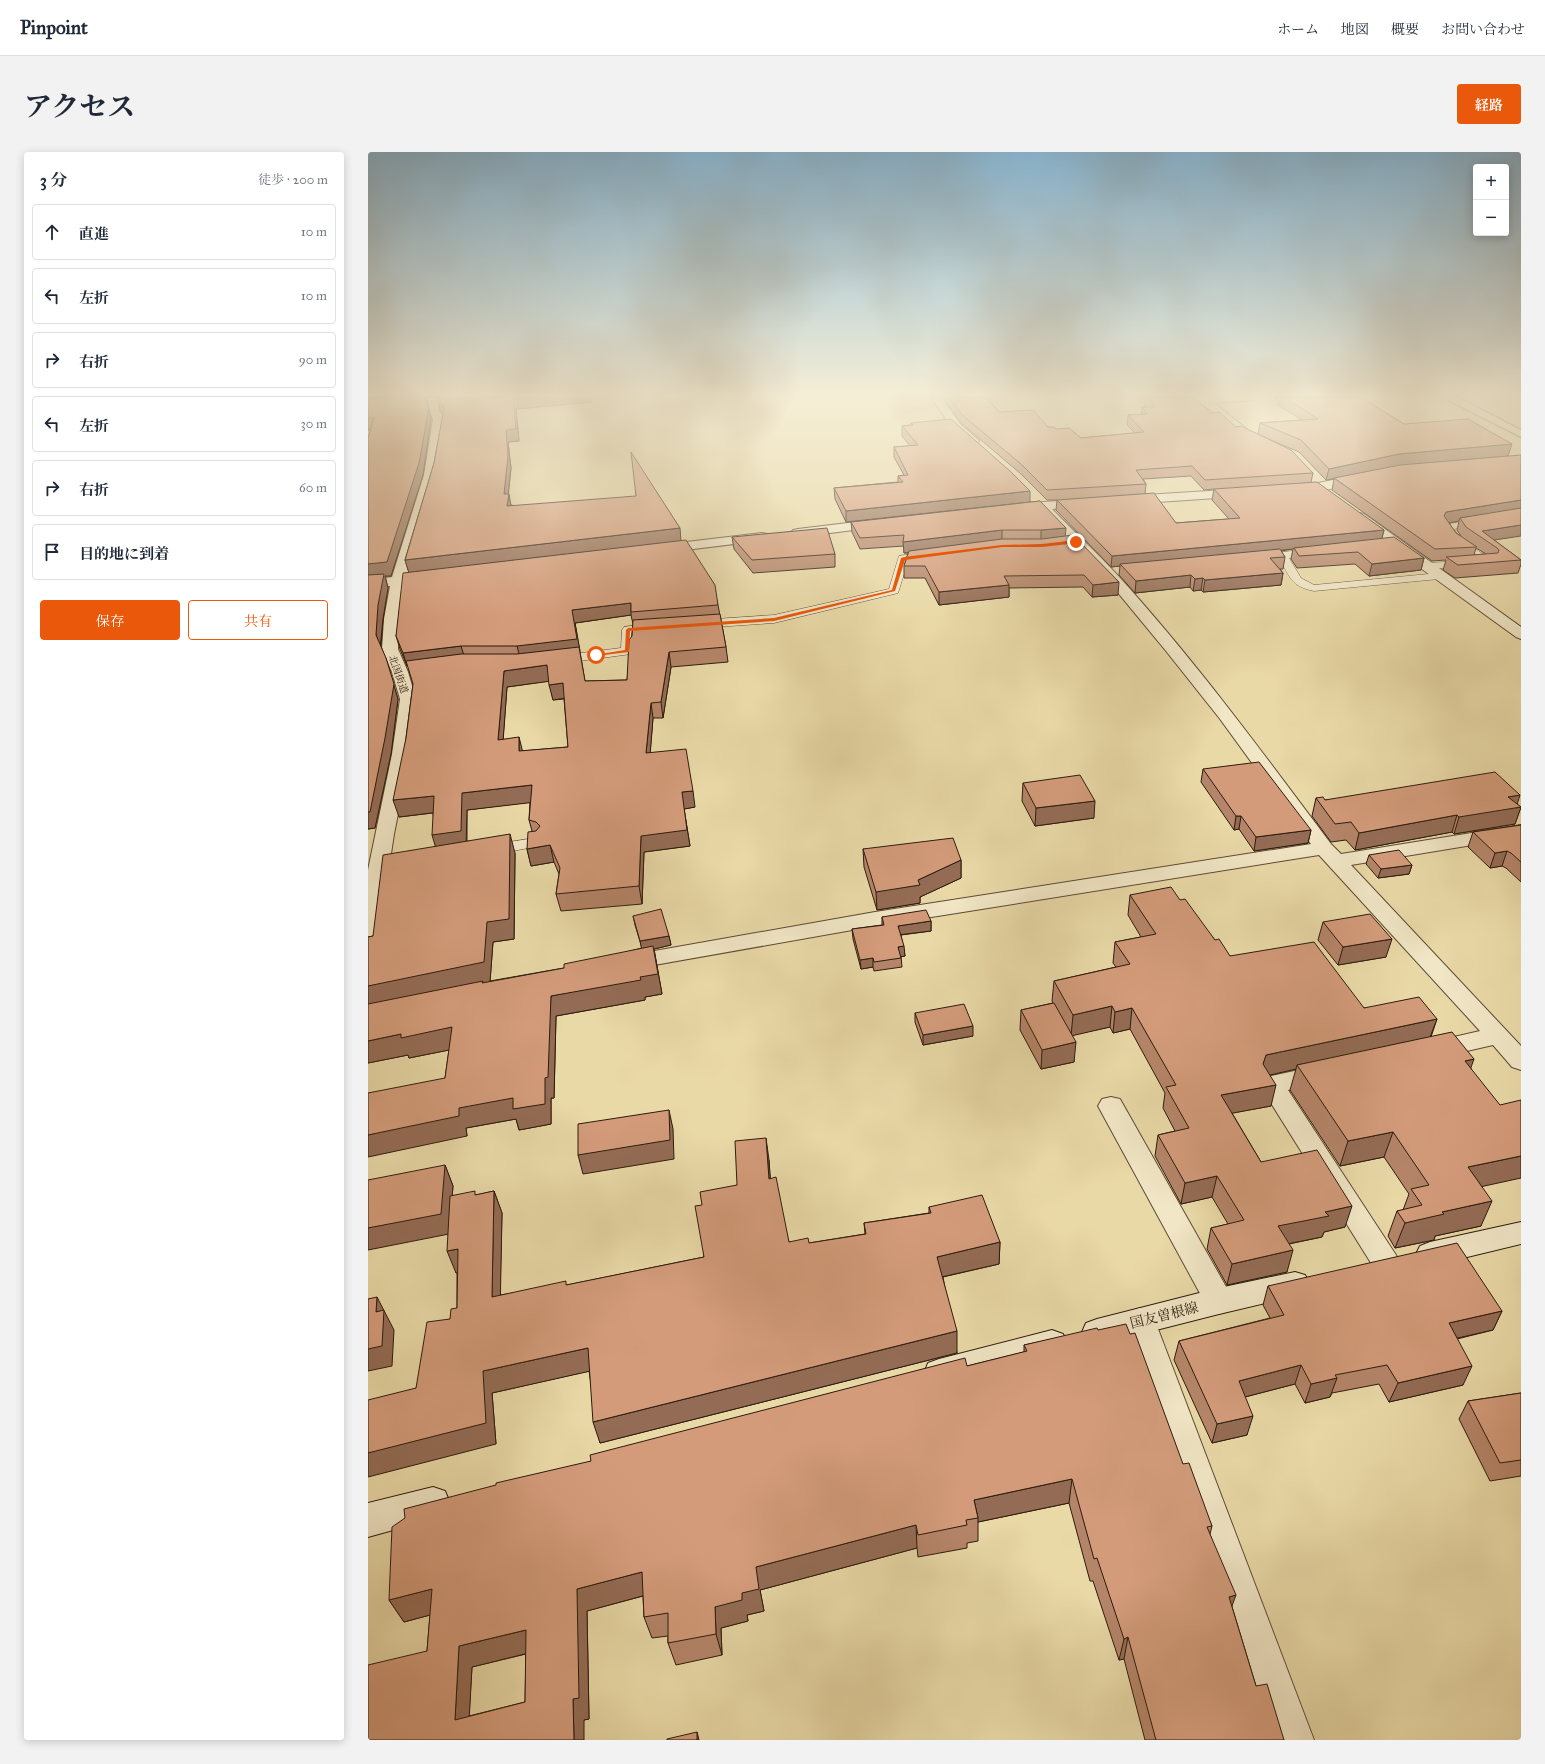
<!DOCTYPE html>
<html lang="ja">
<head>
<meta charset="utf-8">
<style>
  :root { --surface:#fff; --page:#f2f2f3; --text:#1f2937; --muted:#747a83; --line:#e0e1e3; --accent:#ea580c }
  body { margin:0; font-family:"IM FELL Great Primer","Noto Serif JP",serif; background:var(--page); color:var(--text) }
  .controls { position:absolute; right:12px; top:12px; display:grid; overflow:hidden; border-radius:4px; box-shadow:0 2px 10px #0003 }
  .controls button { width:36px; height:36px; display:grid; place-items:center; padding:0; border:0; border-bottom:1px solid var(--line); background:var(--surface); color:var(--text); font:20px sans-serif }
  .stop { position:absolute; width:12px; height:12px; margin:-9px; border:3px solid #ea580c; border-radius:50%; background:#fff }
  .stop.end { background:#ea580c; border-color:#fff; box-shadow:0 1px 4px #0008 }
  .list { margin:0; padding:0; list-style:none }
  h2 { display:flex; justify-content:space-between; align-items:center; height:52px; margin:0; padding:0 16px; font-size:17px }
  h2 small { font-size:13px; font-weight:400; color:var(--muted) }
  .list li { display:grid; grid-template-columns:26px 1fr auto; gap:12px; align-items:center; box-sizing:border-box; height:56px; margin:0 8px 8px; padding:0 8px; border:1px solid var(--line); border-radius:4px }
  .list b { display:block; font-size:15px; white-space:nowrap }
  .list em { font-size:13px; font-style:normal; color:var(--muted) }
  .actions { display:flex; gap:8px; padding:12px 16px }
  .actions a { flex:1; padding:9px 0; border:1px solid var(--accent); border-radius:4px; text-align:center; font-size:14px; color:var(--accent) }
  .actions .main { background:var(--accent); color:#fff }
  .icon { flex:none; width:22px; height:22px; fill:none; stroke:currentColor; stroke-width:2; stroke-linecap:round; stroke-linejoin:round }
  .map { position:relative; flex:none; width:1153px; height:1588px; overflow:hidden; border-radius:4px }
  header { display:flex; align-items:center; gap:24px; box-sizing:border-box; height:56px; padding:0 20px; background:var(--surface); border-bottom:1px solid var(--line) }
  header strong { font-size:19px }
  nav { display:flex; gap:22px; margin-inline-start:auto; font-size:14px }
  .intro { display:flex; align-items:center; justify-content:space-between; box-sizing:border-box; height:96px; padding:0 24px }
  h1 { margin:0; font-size:28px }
  .button { padding:10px 18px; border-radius:4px; background:var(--accent); color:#fff; font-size:14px; font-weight:700 }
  main { display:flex; gap:24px; padding:0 24px }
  aside { flex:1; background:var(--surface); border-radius:4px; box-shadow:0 2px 10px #0003 }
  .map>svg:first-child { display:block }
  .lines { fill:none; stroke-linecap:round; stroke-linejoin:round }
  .service-casing { stroke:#5c4a34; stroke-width:1 }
  .minor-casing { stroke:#5c4a34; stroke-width:2 }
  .secondary-casing { stroke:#2d1b0d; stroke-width:2 }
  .service { fill:#f1e6c6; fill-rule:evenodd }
  .minor { fill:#f1e6c6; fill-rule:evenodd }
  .secondary { fill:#f1e6c6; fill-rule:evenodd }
  .wall { fill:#b58569; stroke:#2d1b0d; fill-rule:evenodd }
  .shaded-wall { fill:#946c55; stroke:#2d1b0d }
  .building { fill:#d39b7a; stroke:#2d1b0d; fill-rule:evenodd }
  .route { fill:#ea580c }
  .labels { text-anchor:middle; stroke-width:3; stroke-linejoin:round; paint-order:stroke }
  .far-street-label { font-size:10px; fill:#2d1b0d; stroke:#f1e6c6 }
  .near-street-label { font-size:14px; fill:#2d1b0d; stroke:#f1e6c6 }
</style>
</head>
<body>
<header>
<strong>Pinpoint</strong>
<nav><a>ホーム</a><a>地図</a><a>概要</a><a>お問い合わせ</a></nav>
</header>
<div class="intro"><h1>アクセス</h1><a class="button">経路</a></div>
<main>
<aside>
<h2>3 分<small>徒歩 · 200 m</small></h2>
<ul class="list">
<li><svg class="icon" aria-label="ahead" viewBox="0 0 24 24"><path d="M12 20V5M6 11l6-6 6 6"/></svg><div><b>直進</b></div><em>10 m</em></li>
<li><svg class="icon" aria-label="left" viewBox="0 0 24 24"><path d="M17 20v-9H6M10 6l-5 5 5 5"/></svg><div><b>左折</b></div><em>10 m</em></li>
<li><svg class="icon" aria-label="right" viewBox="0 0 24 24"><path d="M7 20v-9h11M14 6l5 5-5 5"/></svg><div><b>右折</b></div><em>90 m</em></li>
<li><svg class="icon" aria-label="left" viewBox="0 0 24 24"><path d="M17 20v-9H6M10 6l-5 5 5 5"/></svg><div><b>左折</b></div><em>30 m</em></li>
<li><svg class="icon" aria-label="right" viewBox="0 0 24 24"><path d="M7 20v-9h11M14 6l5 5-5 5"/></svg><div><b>右折</b></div><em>60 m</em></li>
<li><svg class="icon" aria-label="arrive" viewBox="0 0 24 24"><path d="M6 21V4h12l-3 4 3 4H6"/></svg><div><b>目的地に到着</b></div></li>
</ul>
<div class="actions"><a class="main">保存</a><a>共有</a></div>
</aside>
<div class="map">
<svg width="1153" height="1588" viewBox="0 0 1153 1588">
  <rect width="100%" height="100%" fill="#e9d9a7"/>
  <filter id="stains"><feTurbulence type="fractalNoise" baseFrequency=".005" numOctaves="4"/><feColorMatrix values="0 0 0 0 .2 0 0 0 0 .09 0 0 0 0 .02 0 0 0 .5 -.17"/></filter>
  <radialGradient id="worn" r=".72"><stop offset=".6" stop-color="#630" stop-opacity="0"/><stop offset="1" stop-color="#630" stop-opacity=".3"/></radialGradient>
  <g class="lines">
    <g class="service-casing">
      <g id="service">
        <polygon points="1153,360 1153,366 1086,377 1094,388 1125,409 1126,411 1125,413 1059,417 1054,414 1059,411 1110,408 1086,392 1074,375 1075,373"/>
        <path d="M946,397L951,400L950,402L921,406L933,426L946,433L1071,421L1077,424L1071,427L946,439C922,434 923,425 911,407L893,408L888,405L893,402Z"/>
        <polygon points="562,400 566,401 567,403 566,405 540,409 530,441 406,471 332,476 328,475 326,472 328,469 332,468 406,463 521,437 531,404"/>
        <polygon points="287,471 291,472 293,475 291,478 266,481 265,499 263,502 189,512 185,511 183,508 185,505 189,504 253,496 254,478 256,475"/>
        <polygon points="167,686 172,688 175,691 172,694 122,703 117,701 114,698 117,695 122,693"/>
      </g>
    </g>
    <g class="minor-casing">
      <g id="minor">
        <polygon points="60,245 70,245 71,259 77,267 68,323 39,423 64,420 69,421 71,424 69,427 37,432 32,467 30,497 40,520 48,547 42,602 26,682 11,780 8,785 0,787 0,718 24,602 32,547 24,520 14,497 16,467 22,434 0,436 0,428 24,425 56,323 65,267 61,259"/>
        <polygon points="563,245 573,245 592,272 609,287 611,289 609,291 601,291 584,276"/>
        <polygon points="825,245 894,245 893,247 889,248 846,251 885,282 899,288 901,290 895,293 877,286"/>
        <polygon points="1077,245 1089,245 1153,278 1153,285 1078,247"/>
        <path d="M995,322L999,323L1001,326L999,329C980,333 938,344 920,340L918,337L920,334L950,331Z"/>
        <polygon points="874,337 878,338 880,341 878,344 760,352 756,351 754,348 756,345 760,344"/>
        <path d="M718,347L723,348L724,351L723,354L684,357C710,384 738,409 762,437C834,518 898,605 963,692L973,702L1153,673V685L983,713L1153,894V918L1144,915L1125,893L1064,907L1055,904L1052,898L1055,892L1112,879L951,703L507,774L258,818L250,816L247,811L250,806L258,804L507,760L943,692L852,567L798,499L751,442L670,358L642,359L641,356L642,353L647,352Z"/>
        <polygon points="991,361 996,362 1153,475 1153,487 1148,485 986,368 984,365 986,362"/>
        <polygon points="513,367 518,368 520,371 518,374 430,385 425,384 423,381 425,378 430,377"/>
        <polygon points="394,381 399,382 401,385 399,388 293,401 288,400 286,397 288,394 293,393"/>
        <polygon points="954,913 963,916 966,922 963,928 920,938 1028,1103 1032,1111 1028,1119 1018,1123 1008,1119 891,932 894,926"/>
        <polygon points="743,945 752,947 861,1140 866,1149 861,1158 851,1162 841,1158 730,954 734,947"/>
        <polygon points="772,1156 783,1160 787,1169 946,1588 908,1588 757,1169 761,1160"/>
      </g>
    </g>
    <g class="secondary-casing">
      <g id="secondary">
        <polygon points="1153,1070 1153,1092 1062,1114 1052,1110 1048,1102 1052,1094 1062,1090"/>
        <polygon points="927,1120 937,1123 942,1132 937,1141 927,1144 851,1162 729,1193 718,1189 714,1180 718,1171 729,1167 851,1136"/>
        <polygon points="684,1178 695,1182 699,1191 695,1200 684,1204 571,1235 560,1231 556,1221 560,1211 571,1207"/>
        <polygon points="65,1335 77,1339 82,1351 77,1363 65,1367 0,1385 0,1351"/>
      </g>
    </g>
    <use href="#service" class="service"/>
    <use href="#minor" class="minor"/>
    <use href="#secondary" class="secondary"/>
  </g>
  <g class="wall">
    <polygon points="0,245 59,245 59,253 63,267 55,323 23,424 17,424 20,436 15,467 13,494 30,547 23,602 7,676 0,677 0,286 3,277 0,278"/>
    <path d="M575,245H618L631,260L688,277L713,286L767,281L759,273L760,263H773L774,255H778L769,245H824L845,261L868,275L890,282L892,271L934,268L910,253L911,249L905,245H992L1036,272L1140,304L1029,314L990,322L1032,313L1126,388L1153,408V412L1150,421L1087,426L1075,418L1078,408L1064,409L964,338L966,327L958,328L931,300L891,283L945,321L943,330L1016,378L1014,386L1056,406L1053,418L1001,424L987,412L929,416L923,407L925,397L913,399L917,405L915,417H912L915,421L913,433L835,440L833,438L825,439L822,435L767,441L751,423L752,414L743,415L688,358L689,348H679L653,322L593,271ZM823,324L836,338L846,337L844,348L861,367L808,371L777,342L778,332L775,327ZM1091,369L1089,378L1093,384L1088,381L1081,371ZM1108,396L1118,402L1106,403Z"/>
    <path d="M70,247L224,250L148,257L151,289L140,290L143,316L140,342L143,353L313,389L350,453L358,495L360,510L303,515L295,566H285L282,601L327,655L316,657L322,694L276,700L274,752L193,759L188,742L191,722L186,710L163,714L159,697L164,679L161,668L162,650L99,658V689L147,701L146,787L125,790L122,829L196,816L274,796L267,773L265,764L301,784L303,793L286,797L294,842L277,845V848L188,864L186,946H183V972L151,978L148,967L98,976L99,984L77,926L81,898L41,906L40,903L0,911V785L5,784L68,694L65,661L31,665L38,586L45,532L40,514H39L32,497L28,484L41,421L37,408L66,311L75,262L72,258ZM263,463L265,472L259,528L217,529L207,471ZM181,529L185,548L196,547L200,595L154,599L135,587L139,535Z"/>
    <polygon points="543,271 662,350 478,370 467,347 466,336 530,330 530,324 536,323 526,305 526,295 542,294 534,284 534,274 543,273"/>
    <polygon points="672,349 697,384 750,443 724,445 715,435 641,436 641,445 571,453 557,426 536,426 536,414 540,401 536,401 536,394 492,397 484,380 483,370"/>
    <polygon points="364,385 467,402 467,415 385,421 366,397"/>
    <polygon points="835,617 943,678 940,691 886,699 871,677 866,678 833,630"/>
    <polygon points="655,631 726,666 667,674 654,649"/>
    <polygon points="948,646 957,648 1149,652 1153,655 1147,672 1086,682 1084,680 987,698 978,688 963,690 944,664"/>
    <polygon points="1153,673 1153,730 1138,716 1134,714 1122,716 1100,695 1105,680"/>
    <polygon points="495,697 593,708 593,726 552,745 552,751 509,758 496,715"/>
    <polygon points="1001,703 1044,713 1041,722 1010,726 998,712"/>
    <polygon points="762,743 812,748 847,788 862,804 996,856 1069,867 1063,885 1103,916 1114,1035 1113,1074 1067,1084 1066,1088 1027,1096 1020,1084 1029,1059 1035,1058 1041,1042 1016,1005 972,1014 922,938 928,917 902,923 903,954 864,961 893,1010 977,1075 956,1080 954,1085 921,1092 919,1120 859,1133 839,1097 843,1076 860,1072 844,1045 813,1052 787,1004 790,983 807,979 795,956 797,941 762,877 745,881 742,875 704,883 706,910 673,917 652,878 653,858 685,851 684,849 686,829 748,815 745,811 747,790 773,785 760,763"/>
    <polygon points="514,765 563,769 563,779 533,783 537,804 533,804 534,815 506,819 505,815 493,817 485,787 484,777 514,773"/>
    <polygon points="955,770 1018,805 970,813 950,788"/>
    <polygon points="547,861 605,884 555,893 547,870"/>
    <polygon points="401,1008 402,1026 421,1090 441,1091 497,1082 496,1071 561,1061 561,1055 632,1090 631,1112 575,1125 589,1201 232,1291 221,1219 124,1241 128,1292 48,1236 82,1167 89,1156 89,1121 88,1121 80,1082 77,1013 85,1034 84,1044 108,1043 126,1039 134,1061 132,1143 199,1133 336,1105 334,1053 369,1033"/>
    <polygon points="900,1134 1134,1159 1125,1178 1089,1187 1095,1233 1021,1250 1011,1232 964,1241 962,1245 937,1251 927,1232 877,1245 879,1283 844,1291 806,1208 811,1189 902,1166 895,1153"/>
    <path d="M730,1178L815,1312L844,1374L842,1382L888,1534L916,1588H777L756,1507L751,1508L725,1429H722L701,1351L610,1370V1389L599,1391V1396L550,1405L549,1396L392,1438L396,1459L379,1463L380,1469L353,1476L354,1503L308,1513L300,1491V1484L284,1486L276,1465L275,1444L219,1459L221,1567L216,1568L0,1588L59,1499L62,1463L36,1470L21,1448L223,1309L599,1214L656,1200V1193ZM158,1502L157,1550L101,1564L104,1515Z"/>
    <polygon points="1153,1241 1153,1324 1122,1329 1091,1267 1100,1249"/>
  </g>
  <g class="shaded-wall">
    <polygon points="57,245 59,245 60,259 57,248"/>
    <polygon points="164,245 224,245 224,250 148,257 151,289 140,290 143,316 139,355 136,342 138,278 145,246"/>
    <polygon points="61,256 63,267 55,323 23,424 17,424 20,436 15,467 12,497 8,483 0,426 0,412"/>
    <polygon points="1144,292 1140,304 1029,314 958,328 961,317 1031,302"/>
    <polygon points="662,339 662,350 478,370 478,359"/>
    <polygon points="141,342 143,354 139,354"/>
    <polygon points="1153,348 1153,359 1092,366 1091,369 1075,372 1076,364 1078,360"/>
    <polygon points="1153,373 1153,384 1120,389 1114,379"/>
    <polygon points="312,376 313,389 41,421 37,408"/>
    <polygon points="698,376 697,387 673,390 673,378"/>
    <polygon points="634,378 634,390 536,401 535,390"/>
    <polygon points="1016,378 1013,389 926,396 925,397 754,414 752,412 752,414 743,415 744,404"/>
    <polygon points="1056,406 1053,418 1001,424 1004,412"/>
    <polygon points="915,421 913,433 835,440 837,428"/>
    <polygon points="823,423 822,435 767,441 768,429"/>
    <polygon points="835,426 833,438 825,439 827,427"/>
    <polygon points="751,430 750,443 724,445 725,433"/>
    <polygon points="641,433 641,445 571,453 571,440"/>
    <polygon points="263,451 263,463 207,471 212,499 152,506 149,494 204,458"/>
    <polygon points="93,494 97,507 39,514 35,501"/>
    <polygon points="301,500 303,515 295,566 293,550"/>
    <polygon points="18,506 30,547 23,602 7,676 0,677 0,660"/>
    <polygon points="179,513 183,529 139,535 134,604 130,588 136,519"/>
    <polygon points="195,531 198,546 185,548 181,533"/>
    <polygon points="283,551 285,566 281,617 278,601"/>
    <polygon points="151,585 155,601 151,599"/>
    <polygon points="164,633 168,650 99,658 98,695 69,700 64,683 94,641"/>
    <polygon points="325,639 327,655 316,657 322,694 276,700 274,752 271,734 273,684 314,640"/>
    <polygon points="1152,643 1148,656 1153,655 1147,672 1086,682 1091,665 1140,645"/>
    <polygon points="66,644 71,660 31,665 25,648"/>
    <polygon points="727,649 726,666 667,674 668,656"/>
    <polygon points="1089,663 1084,680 987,698 991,681"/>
    <polygon points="868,664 873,664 871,677 866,678"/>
    <polygon points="943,678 940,691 886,699 888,685"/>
    <polygon points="142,682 147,701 146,787 125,790 122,830 0,855 0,834 119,770"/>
    <polygon points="182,693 186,710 163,714 159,697"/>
    <polygon points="1139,699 1134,714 1122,716 1127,701"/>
    <polygon points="593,708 593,726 552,745 552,751 509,758 508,740 550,728"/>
    <polygon points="1044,713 1041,722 1010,726 1013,717"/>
    <polygon points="563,769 563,779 530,783 530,774"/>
    <polygon points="301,784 303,793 286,797 294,842 277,845 277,848 188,864 186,946 183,946 183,972 151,978 148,967 98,976 99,984 0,1005 0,983 91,956 177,926 183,844 272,825 274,799 272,789"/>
    <polygon points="1024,787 1018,805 970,813 975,795"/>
    <polygon points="536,794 537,804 531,805 530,795"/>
    <polygon points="505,806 505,815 493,817 492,808"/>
    <polygon points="744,854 742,875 703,884 705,863"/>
    <polygon points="764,856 762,877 745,881 747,860"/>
    <polygon points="1069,867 1061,888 929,913 928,917 894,925 895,912 898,903"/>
    <polygon points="605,874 605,884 555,893 555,883"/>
    <polygon points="84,875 91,896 41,906 40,903 0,911 0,889 33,882"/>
    <polygon points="708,890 706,910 673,917 674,898"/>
    <polygon points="1106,907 1097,932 1097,909"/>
    <polygon points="908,933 903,954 849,964 853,943"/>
    <polygon points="301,958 305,977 306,1007 215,1022 210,1003"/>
    <polygon points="1025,980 1016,1005 972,1014 980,989"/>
    <polygon points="398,986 401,1008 404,1049 401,1027"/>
    <polygon points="1153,1004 1153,1026 1089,1040 1100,1015"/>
    <polygon points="77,1013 85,1034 81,1082 0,1098 0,1076"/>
    <polygon points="849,1024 844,1045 813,1052 817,1031"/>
    <polygon points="126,1039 134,1061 132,1166 124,1145"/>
    <polygon points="1124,1049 1113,1074 1067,1084 1066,1088 1027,1096 1037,1071 1074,1060"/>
    <polygon points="984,1054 977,1075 956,1080 954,1085 904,1095 910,1074 957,1060"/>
    <polygon points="632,1090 631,1112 569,1126 569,1105"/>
    <polygon points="90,1097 99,1119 88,1121 79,1099"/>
    <polygon points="925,1098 919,1120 859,1133 864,1112"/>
    <polygon points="9,1145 26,1178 24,1214 0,1219 0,1197 8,1160"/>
    <polygon points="1134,1159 1125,1178 1072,1190 1081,1171"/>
    <polygon points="589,1179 589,1201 232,1291 225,1270"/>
    <polygon points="220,1196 227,1218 124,1241 128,1292 0,1325 0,1301 115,1219"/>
    <polygon points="933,1213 927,1232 865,1248 871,1229"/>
    <polygon points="1104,1214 1095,1233 1021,1250 1030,1231"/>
    <polygon points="969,1226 962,1245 937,1251 943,1232"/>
    <polygon points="885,1264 879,1283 844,1291 849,1272"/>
    <polygon points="704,1327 701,1351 610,1370 610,1366 606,1348"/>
    <polygon points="548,1373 549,1396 392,1438 396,1459 379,1463 380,1469 353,1476 354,1503 348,1482 347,1455 374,1441 388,1415"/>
    <polygon points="274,1420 282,1442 219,1459 221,1567 216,1568 216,1588 206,1588 205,1547 209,1437"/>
    <polygon points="64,1437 77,1459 36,1470 21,1448"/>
    <polygon points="868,1443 860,1465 861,1445"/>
    <polygon points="158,1478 169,1499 104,1515 100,1588 87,1568 91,1494"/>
    <polygon points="760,1485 756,1507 751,1508 756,1487"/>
    <polygon points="329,1580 331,1588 329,1588"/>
  </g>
  <g class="building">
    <polygon points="0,245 57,245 57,248 61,256 51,311 19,410 0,412 0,286 6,266 0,266"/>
    <polygon points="69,245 164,245 145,246 148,277 138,278 140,304 136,342 141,342 139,354 268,344 263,300 312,376 37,408 66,311 76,256 70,247"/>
    <polygon points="581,245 618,245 631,260 665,258 680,275 686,275 688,277 701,276 713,286 776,280 760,263 779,262 774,255 787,255 778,245 824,245 845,261 851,260 868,275 873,274 923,298 945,321 837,328 824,314 768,318 778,332 679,338 653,312 593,262"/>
    <polygon points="916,245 992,245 1036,272 1100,267 1144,292 1031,302 961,317 933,288 892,271 950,267"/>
    <polygon points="583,267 643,320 662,339 478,359 466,336 535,330 530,324 540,323 526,295 550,293 534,274 545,273 543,271"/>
    <polygon points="1153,303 1153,348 1078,360 1076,364 1088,381 1109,395 1067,397 966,326 1032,313"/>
    <polygon points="949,330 1016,378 744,404 689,348 786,341 808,371 872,366 846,337"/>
    <polygon points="672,349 698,376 673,378 634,378 535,390 536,383 492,386 483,370"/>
    <polygon points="1153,356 1153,373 1114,379 1153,408 1090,413 1078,405 1130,401 1131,398 1129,396 1098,375 1092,366"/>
    <polygon points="459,376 467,402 384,408 364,385"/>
    <polygon points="705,383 751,430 725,433 716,423 636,424 641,433 571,440 557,414 536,414 541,399 634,387 674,387"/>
    <polygon points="1026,385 1056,406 1004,412 990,400 931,404 926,396"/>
    <polygon points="318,388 347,433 350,453 263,460 263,451 204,458 209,487 149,494 93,494 35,501 28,484 35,421"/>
    <polygon points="912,397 917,405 902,406 915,421 837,428 835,426 827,427 823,423 768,429 752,412"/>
    <polygon points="16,422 10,453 8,483 18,506 26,532 17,586 2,660 0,660 0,423"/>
    <path d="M352,462L358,495L301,500L293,550L283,551L278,601L318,597L325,639L314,640L319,678L273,684L271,734L188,742L192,716L182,693L159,697L160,680L168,679L172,674L168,670L161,668L164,633L94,641L93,679L64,683L66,644L25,648L38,586L45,532L38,509L93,502H149L211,495L217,529L259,528L261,488L264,484L265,468ZM179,513L181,533L195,531L200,595L151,599V585L130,588L136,519Z"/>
    <polygon points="891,610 943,678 888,685 873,664 868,664 835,617"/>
    <polygon points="1127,620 1152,643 1140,645 1153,655 1091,665 1089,663 991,681 983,670 967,672 948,646 955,645 957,648"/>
    <polygon points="712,623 727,649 668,656 655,631"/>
    <polygon points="1153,673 1153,710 1143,701 1139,699 1127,701 1105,680"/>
    <polygon points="142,682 141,767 119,770 116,810 0,834 0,785 5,784 15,703"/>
    <polygon points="585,686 593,708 550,728 552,733 508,740 495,697"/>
    <polygon points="1031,698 1044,713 1013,717 1001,703"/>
    <polygon points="803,735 812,748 817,747 847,788 851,787 862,804 946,790 996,856 1051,845 1069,867 898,903 895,912 908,933 853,943 893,1010 949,998 984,1054 957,1060 961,1064 910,1074 925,1098 864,1112 843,1076 876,1068 849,1024 817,1031 790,983 821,976 798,935 808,933 764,856 747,860 744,854 705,863 686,829 762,812 747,790 788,782 762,743"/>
    <polygon points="293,757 301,784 272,789 265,764"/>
    <polygon points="558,758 563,769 530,774 536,794 530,795 533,806 506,810 505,806 492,808 484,777 516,773 514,765"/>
    <polygon points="1002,762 1024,787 975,795 955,770"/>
    <polygon points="285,794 290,822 272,825 273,828 183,844 180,925 177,926 177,952 145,957 145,946 91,956 91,964 0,983 0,941 77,926 84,875 33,886 33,882 0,889 0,852 115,829 114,831 196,816 196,812"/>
    <polygon points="686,851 708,890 674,898 653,858"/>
    <polygon points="596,852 605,874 555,883 547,861"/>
    <polygon points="1084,880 1106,907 1097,909 1132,953 1153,948 1153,1004 1100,1015 1124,1049 1074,1060 1076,1062 1037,1071 1029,1059 1054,1053 1043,1037 1061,1033 1025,980 980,989 929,913"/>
    <polygon points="301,958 302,988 210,1003 210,972"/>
    <polygon points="398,986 401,1027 408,1025 421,1090 440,1086 441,1091 498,1082 496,1071 563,1061 561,1055 614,1043 632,1090 569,1105 589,1179 225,1270 220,1196 115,1219 118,1271 0,1301 0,1248 48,1236 59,1170 82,1167 83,1157 89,1156 90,1097 79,1099 82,1044 107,1039 107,1043 126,1039 124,1145 198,1129 198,1133 336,1105 327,1054 334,1053 332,1040 369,1033 367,989"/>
    <polygon points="77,1013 73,1062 0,1076 0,1028"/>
    <polygon points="1089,1091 1134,1159 1081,1171 1104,1214 1030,1231 1019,1213 967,1223 969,1226 943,1232 933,1213 871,1229 885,1264 849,1272 811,1189 916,1163 900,1134"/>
    <polygon points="9,1145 8,1160 16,1158 14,1194 0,1197 0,1147"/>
    <path d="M758,1172L762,1182L767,1181L815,1312L821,1311L844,1374L839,1375L868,1443L861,1445L888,1534L899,1532L916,1588H788L760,1485L756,1487L729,1406L726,1407L704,1327L606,1348L610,1366L598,1368L599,1373L550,1383L548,1373L388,1415L391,1437L374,1441V1448L347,1455L348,1482L300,1491V1461L276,1465L274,1420L209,1437L211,1546L205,1547L206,1588H0V1513L59,1499L64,1437L21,1448L24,1375L37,1366L36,1357L128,1333V1331L223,1309L222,1303L597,1206L599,1214L659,1199L656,1193L729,1176L730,1178ZM158,1478L157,1550L87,1568L91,1494Z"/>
    <polygon points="1153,1241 1153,1308 1132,1311 1100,1249"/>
    <polygon points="329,1580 329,1588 299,1588 299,1587"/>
  </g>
  <linearGradient id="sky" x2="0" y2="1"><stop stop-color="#89b6d2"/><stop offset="0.52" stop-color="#f5eed7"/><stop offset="1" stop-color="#f5eed7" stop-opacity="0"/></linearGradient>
  <rect width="1153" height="467" fill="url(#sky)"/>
  <polygon class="route" points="708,388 710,391 674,395 634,395 537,408 527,439 406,469 262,479 261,500 228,504 226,503 257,498 258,478 260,476 406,466 524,438 533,406 536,405 634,393 674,392"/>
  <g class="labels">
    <g class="far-street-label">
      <text transform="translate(31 522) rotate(71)" y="4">北国街道</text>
    </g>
    <g class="near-street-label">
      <text transform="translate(796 1163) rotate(-14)" y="5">国友曽根線</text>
    </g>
  </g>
  <rect width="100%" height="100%" filter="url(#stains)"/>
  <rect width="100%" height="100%" fill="url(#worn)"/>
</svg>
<div class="controls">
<button>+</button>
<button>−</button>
</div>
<div class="stop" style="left:228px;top:503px"></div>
<div class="stop end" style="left:708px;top:390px"></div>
</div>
</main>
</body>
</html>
